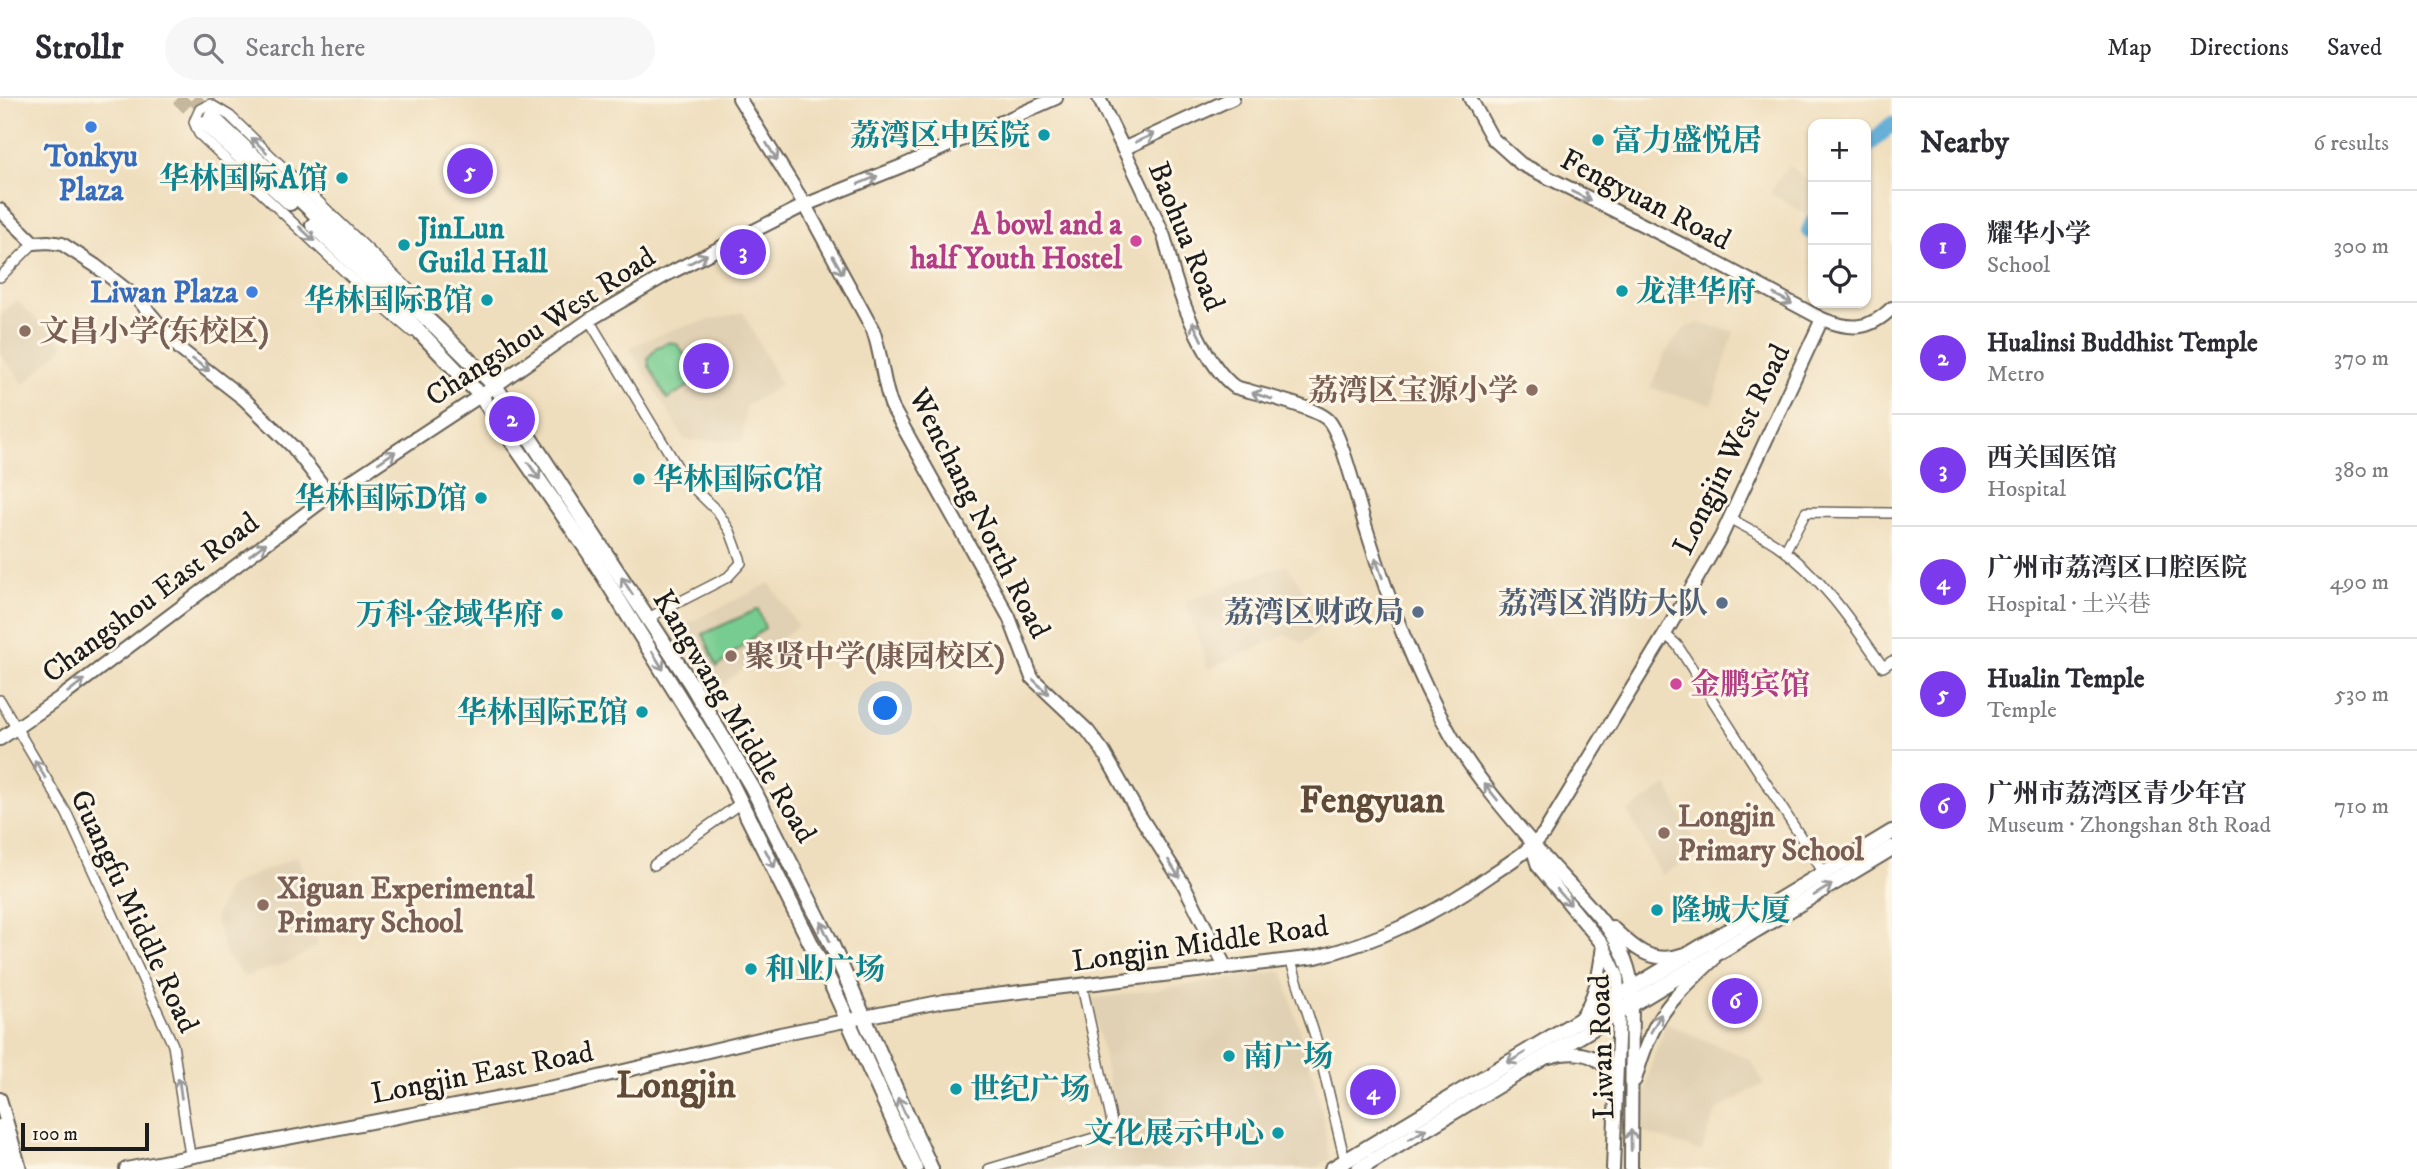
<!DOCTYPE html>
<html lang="en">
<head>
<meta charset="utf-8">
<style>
  :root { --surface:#fff; --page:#f7f7f7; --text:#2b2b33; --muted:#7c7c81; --line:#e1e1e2; --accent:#7c3aed }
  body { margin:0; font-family:"IM FELL DW Pica","Noto Serif SC",serif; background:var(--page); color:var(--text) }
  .controls { position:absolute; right:21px; top:21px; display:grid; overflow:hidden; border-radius:14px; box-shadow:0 2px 5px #0004 }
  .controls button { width:63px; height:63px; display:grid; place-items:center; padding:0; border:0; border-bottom:2px solid var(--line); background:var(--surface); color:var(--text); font:35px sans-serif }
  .scale { position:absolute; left:21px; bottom:18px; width:128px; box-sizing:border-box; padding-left:7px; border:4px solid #1c1c1c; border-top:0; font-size:19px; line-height:24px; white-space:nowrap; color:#1c1c1c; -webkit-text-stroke:5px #fcf5e5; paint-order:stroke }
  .you { position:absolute; left:886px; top:611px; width:24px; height:24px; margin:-18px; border:5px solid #fff; border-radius:50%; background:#1a73e8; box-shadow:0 0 0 10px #1a73e833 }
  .badge { display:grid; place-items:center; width:46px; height:46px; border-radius:50%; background:var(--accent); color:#fff; font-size:23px; font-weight:700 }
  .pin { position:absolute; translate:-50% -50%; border:4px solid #fff; box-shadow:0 2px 7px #0006 }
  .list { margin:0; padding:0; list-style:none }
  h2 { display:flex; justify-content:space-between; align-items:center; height:91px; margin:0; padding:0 28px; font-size:30px }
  h2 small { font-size:23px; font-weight:400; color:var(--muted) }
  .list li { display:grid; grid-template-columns:46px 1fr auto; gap:21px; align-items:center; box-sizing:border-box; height:112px; padding:0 28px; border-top:2px solid var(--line) }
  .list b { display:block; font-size:26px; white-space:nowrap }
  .list p { margin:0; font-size:23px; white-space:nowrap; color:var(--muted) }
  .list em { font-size:23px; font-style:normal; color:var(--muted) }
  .icon { flex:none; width:38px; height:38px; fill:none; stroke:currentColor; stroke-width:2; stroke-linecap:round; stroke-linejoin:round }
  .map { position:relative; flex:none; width:1892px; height:1071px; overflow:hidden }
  header { display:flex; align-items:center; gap:42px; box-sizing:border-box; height:98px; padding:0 35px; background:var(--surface); border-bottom:2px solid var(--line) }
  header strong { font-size:33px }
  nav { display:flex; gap:38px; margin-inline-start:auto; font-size:24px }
  .search { width:490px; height:63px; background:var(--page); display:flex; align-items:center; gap:18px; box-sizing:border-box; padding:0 24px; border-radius:38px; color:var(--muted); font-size:26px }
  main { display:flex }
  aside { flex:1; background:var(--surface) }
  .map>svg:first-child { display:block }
  .built { fill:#e1d1b4 }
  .green { fill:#77cd91; stroke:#4a7456; stroke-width:2 }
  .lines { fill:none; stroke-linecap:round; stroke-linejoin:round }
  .river { stroke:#5baad5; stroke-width:16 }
  .primary-tunnel { stroke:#c5b79d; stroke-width:14; stroke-dasharray:14 7; stroke-linecap:butt }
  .street-casing { stroke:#666054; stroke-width:12 }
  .secondary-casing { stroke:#666054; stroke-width:16 }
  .primary-casing { stroke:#666054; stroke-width:18 }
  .street { stroke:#fff; stroke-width:9 }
  .secondary { stroke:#fff; stroke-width:12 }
  .primary { stroke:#fff; stroke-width:14 }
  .oneway { stroke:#999 }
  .shop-dot { fill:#3f7fe0; stroke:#fcf5e5; stroke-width:2.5 }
  .culture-dot { fill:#0f9aa8; stroke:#fcf5e5; stroke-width:2.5 }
  .hotel-dot { fill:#d1479c; stroke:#fcf5e5; stroke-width:2.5 }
  .education-dot { fill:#8d6e63; stroke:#fcf5e5; stroke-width:2.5 }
  .service-dot { fill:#5c6f8a; stroke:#fcf5e5; stroke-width:2.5 }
  .labels { text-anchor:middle; stroke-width:6; stroke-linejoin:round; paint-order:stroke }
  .culture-label { font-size:30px; font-weight:bold; fill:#0d838f; stroke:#fcf5e5; text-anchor:start }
  .shop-label { font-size:30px; font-weight:bold; fill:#366cbe; stroke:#fcf5e5 }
  .street-label { font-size:30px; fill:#1c1c1c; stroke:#fcf5e5 }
  .hotel-label { font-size:30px; font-weight:bold; fill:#b23c85; stroke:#fcf5e5; text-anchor:end }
  .education-label { font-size:30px; font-weight:bold; fill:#785e54; stroke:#fcf5e5; text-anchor:start }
  .service-label { font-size:30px; font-weight:bold; fill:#4e5e75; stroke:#fcf5e5; text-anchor:end }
  .district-label { font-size:37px; font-weight:bold; fill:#5f4937; stroke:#fcf5e5 }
</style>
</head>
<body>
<header>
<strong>Strollr</strong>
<div class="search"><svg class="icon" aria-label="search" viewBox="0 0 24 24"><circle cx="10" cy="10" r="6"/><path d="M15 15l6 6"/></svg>Search here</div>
<nav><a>Map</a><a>Directions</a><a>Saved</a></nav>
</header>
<main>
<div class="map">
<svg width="1892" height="1071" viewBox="0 0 1892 1071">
  <rect width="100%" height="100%" fill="#fcf5e5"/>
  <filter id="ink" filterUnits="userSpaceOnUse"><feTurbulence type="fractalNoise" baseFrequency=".0143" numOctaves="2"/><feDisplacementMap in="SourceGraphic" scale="14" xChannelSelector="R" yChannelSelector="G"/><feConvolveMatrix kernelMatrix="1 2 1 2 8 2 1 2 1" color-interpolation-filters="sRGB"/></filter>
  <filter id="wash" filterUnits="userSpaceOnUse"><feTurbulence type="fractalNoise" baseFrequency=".00686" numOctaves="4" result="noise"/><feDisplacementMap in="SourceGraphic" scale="28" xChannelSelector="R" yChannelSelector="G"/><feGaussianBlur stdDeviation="1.57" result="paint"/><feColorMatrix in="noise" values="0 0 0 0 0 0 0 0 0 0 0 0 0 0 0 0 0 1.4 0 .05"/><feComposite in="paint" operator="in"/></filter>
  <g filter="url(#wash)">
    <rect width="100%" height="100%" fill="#efdebd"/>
    <g class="built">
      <polygon points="1788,67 1813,85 1813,102 1806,116 1770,95"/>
      <polygon points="16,202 65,248 24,286 0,256 0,218"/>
      <polygon points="743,214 781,287 746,308 742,343 685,342 629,249 677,230"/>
      <polygon points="1699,225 1734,233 1712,307 1650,290 1665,256 1676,240 1686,229"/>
      <polygon points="1287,466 1324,527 1303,545 1285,537 1208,571 1186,503"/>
      <polygon points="770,485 798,528 720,589 686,526"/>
      <polygon points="1667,687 1700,756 1661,777 1628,714"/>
      <polygon points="297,758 309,786 300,795 318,847 293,863 244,879 225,856 215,820 229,788"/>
      <polygon points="1283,873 1318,995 1330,1061 1313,1071 1014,1071 1121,1041 1091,901"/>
      <polygon points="1666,925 1751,962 1764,985 1716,1013 1701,1054 1640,1033 1644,999 1651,966"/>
    </g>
    <g class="green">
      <polygon points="670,244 677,246 702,280 667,301 649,268 648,260 657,249"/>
      <polygon points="758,511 765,530 717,569 703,536"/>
    </g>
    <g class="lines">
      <g class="river">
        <polyline points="1866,49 1892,26"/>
        <polyline points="1809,133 1813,124"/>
      </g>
    </g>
  </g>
  <g filter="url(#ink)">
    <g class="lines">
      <g class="primary-tunnel">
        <polyline points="178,0 204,25"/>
        <polyline points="193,0 211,18"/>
      </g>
      <g class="street-casing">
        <g id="street">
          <polyline points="0,179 34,145"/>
          <polyline points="589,222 686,383 717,413 730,433 740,460 741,465 728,479 648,520"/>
          <polyline points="412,234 378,205 199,36 194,24 200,11 210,6 230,18 412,194 427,215"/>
          <path d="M1729,420C1745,429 1762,437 1777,447C1822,479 1852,524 1883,569L1892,563"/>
          <polyline points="1785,453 1806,414 1890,415"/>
          <polyline points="1665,536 1677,547 1824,775"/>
          <polyline points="0,602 67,716 173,947 190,1057"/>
          <polyline points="654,767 742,704"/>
          <polyline points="1291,864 1316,941 1345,1063"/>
          <polyline points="989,1071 1114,1034 1082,888"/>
        </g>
      </g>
      <g class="secondary-casing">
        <g id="secondary">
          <path d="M739,0L805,107L873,232C882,257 882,284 892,309L1009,519L1032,580L1087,632L1103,653L1138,715L1184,787L1226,870"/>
          <path d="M1099,0C1120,45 1144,90 1163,136C1168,149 1170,164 1174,177C1184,210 1207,269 1235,289C1254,295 1318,309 1329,323C1343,340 1359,409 1367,433C1389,503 1415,575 1452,639C1478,683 1513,722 1546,761C1579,799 1628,837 1632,891L1631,1071"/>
          <path d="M1470,0L1492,40L1521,66L1687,149L1822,221C1850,232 1869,233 1892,210"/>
          <polyline points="1123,51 1233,0"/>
          <polyline points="0,112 34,145 48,144 62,146 96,168 137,200 181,252 244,301 293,349 330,397"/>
          <polyline points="0,641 67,595 330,397 495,288 589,222 666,177 805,107 902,68 1056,0"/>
          <polyline points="1534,747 1534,755 1538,768 1603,847 1617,877 1619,915 1613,1071"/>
          <path d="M1612,829C1633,849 1652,868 1684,856"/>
          <path d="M1579,922C1596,901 1600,873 1603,847"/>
          <path d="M1549,959C1577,951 1604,955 1614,985"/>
          <path d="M1635,982C1652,920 1667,905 1713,862"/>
          <polyline points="0,1001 20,1071"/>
          <polyline points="0,1056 4,1071"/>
          <path d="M126,1071L569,986L780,936L944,903L1316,859C1382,843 1439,814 1494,775C1512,763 1530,752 1544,735L1665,536L1721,439L1822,221"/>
        </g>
      </g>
      <g class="primary-casing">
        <g id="primary">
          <polyline points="211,18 439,232 495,288 508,307 691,586 752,689 830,843 931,1071"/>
          <polyline points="204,25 290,105"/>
          <polyline points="313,127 377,189 480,297 590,456 725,673 834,892 915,1071"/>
          <polyline points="0,1029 12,1071"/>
          <polyline points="1332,1071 1892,734"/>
          <polyline points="1359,1071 1892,750"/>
        </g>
      </g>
      <use href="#street" class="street"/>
      <use href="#secondary" class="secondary"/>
      <use href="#primary" class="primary"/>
    </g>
    <defs><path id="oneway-shaft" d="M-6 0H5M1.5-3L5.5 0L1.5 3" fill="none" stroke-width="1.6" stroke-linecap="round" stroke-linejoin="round" transform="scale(1.75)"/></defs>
    <g class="oneway">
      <use href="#oneway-shaft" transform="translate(1145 40) rotate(-24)"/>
      <use href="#oneway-shaft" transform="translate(259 47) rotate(-136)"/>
      <use href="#oneway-shaft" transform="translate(772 54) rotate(58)"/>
      <use href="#oneway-shaft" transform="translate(868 82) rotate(-22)"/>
      <use href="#oneway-shaft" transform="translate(1581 98) rotate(26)"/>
      <use href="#oneway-shaft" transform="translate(307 136) rotate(43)"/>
      <use href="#oneway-shaft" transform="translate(698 161) rotate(-27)"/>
      <use href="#oneway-shaft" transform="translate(838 167) rotate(61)"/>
      <use href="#oneway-shaft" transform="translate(1783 201) rotate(28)"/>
      <use href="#oneway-shaft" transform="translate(1197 233) rotate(-116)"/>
      <use href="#oneway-shaft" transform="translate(201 267) rotate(35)"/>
      <use href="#oneway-shaft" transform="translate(1262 298) rotate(-163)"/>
      <use href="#oneway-shaft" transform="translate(387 359) rotate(-34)"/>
      <use href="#oneway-shaft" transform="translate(534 373) rotate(55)"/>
      <use href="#oneway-shaft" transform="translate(258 451) rotate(-37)"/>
      <use href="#oneway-shaft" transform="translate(1379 470) rotate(-109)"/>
      <use href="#oneway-shaft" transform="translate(627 488) rotate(-123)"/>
      <use href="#oneway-shaft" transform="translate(658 563) rotate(58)"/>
      <use href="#oneway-shaft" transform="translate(76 588) rotate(-37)"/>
      <use href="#oneway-shaft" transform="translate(1041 589) rotate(44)"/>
      <use href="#oneway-shaft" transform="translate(40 671) rotate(-120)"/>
      <use href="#oneway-shaft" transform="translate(1491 694) rotate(-129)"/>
      <use href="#oneway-shaft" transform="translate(770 761) rotate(63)"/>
      <use href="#oneway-shaft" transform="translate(1174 771) rotate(58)"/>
      <use href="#oneway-shaft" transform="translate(1823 792) rotate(-31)"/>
      <use href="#oneway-shaft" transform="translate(1564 799) rotate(49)"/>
      <use href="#oneway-shaft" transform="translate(825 833) rotate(-115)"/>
      <use href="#oneway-shaft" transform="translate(1656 925) rotate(-61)"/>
      <use href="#oneway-shaft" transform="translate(1516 960) rotate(149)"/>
      <use href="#oneway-shaft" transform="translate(180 990) rotate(-98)"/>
      <use href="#oneway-shaft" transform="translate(902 1009) rotate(-115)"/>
      <use href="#oneway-shaft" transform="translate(1418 1036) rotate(-31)"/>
      <use href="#oneway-shaft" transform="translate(1631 1042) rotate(-91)"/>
    </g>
  </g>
  <g class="shop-dot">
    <circle cx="91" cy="29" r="7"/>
    <circle cx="252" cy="194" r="7"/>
  </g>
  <g class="culture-dot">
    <circle cx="1044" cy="37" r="7"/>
    <circle cx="1598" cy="42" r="7"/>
    <circle cx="342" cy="80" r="7"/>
    <circle cx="404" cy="147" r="7"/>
    <circle cx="1622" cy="193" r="7"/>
    <circle cx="487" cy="202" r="7"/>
    <circle cx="639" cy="381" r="7"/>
    <circle cx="481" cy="400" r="7"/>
    <circle cx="557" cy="516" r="7"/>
    <circle cx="642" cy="614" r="7"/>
    <circle cx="1657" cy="812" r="7"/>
    <circle cx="751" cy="871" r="7"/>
    <circle cx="1229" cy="958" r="7"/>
    <circle cx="956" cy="991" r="7"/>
    <circle cx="1278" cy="1035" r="7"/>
  </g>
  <g class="hotel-dot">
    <circle cx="1136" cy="143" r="7"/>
    <circle cx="1676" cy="586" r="7"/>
  </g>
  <g class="education-dot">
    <circle cx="25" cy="233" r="7"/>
    <circle cx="1532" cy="292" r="7"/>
    <circle cx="731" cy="558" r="7"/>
    <circle cx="1664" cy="735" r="7"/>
    <circle cx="263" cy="807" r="7"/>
  </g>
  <g class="service-dot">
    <circle cx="1722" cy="505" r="7"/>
    <circle cx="1418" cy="514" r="7"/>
  </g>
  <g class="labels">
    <g class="culture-label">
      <text x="1030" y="47" text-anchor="end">荔湾区中医院</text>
      <text x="1612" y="52">富力盛悦居</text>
      <text x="328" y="90" text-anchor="end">华林国际A馆</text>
      <text x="418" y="140">JinLun<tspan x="418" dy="34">Guild Hall</tspan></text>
      <text x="1636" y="203">龙津华府</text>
      <text x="473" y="212" text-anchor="end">华林国际B馆</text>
      <text x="653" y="391">华林国际C馆</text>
      <text x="467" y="410" text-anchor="end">华林国际D馆</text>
      <text x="543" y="526" text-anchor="end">万科·金域华府</text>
      <text x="628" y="624" text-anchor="end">华林国际E馆</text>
      <text x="1671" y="822">隆城大厦</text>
      <text x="765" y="881">和业广场</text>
      <text x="1243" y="968">南广场</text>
      <text x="970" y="1001">世纪广场</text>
      <text x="1264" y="1045" text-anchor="end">文化展示中心</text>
    </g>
    <g class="shop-label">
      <text x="91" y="68">Tonkyu<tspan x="91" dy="34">Plaza</tspan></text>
      <text x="238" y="204" text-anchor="end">Liwan Plaza</text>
    </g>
    <g class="street-label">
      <text transform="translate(1646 101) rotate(27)" y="10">Fengyuan Road</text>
      <text transform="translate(1187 138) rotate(68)" y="10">Baohua Road</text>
      <text transform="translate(540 228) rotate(-33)" y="10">Changshou West Road</text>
      <text transform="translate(1731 351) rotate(-64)" y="10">Longjin West Road</text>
      <text transform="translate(980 415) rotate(63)" y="10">Wenchang North Road</text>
      <text transform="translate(150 499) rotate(-37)" y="10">Changshou East Road</text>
      <text transform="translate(735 618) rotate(59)" y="10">Kangwang Middle Road</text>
      <text transform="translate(135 813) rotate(65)" y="10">Guangfu Middle Road</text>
      <text transform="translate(1200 845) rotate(-8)" y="10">Longjin Middle Road</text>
      <text transform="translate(1601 949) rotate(-92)" y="10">Liwan Road</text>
      <text transform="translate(482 974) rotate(-11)" y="10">Longjin East Road</text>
    </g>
    <g class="hotel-label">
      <text x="1122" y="136">A bowl and a<tspan x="1122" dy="34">half Youth Hostel</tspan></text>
      <text x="1690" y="596" text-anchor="start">金鹏宾馆</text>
    </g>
    <g class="education-label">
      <text x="39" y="243">文昌小学(东校区)</text>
      <text x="1518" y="302" text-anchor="end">荔湾区宝源小学</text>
      <text x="745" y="568">聚贤中学(康园校区)</text>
      <text x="1678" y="728">Longjin<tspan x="1678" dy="34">Primary School</tspan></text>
      <text x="277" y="800">Xiguan Experimental<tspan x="277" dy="34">Primary School</tspan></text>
    </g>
    <g class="service-label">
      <text x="1708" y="515">荔湾区消防大队</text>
      <text x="1404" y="524">荔湾区财政局</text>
    </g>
    <g class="district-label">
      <text x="1372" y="714">Fengyuan</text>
      <text x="676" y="999">Longjin</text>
    </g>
  </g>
</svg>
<div class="controls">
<button>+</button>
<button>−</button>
<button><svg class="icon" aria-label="locate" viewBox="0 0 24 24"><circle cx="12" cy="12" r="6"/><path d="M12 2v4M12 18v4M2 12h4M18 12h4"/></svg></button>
</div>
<div class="scale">100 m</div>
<div class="you"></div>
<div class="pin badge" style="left:706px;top:268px">1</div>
<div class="pin badge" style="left:512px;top:321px">2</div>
<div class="pin badge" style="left:743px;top:154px">3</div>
<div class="pin badge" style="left:1373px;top:994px">4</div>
<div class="pin badge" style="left:470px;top:73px">5</div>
<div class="pin badge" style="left:1735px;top:903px">6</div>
</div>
<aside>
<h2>Nearby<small>6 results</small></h2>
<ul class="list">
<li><span class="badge">1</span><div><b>耀华小学</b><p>School</p></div><em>300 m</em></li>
<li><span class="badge">2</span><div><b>Hualinsi Buddhist Temple</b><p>Metro</p></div><em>370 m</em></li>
<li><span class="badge">3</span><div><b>西关国医馆</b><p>Hospital</p></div><em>380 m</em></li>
<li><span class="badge">4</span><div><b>广州市荔湾区口腔医院</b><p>Hospital · 土兴巷</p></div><em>490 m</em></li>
<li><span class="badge">5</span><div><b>Hualin Temple</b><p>Temple</p></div><em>530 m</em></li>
<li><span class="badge">6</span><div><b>广州市荔湾区青少年宫</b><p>Museum · Zhongshan 8th Road</p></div><em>710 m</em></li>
</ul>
</aside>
</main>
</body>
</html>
